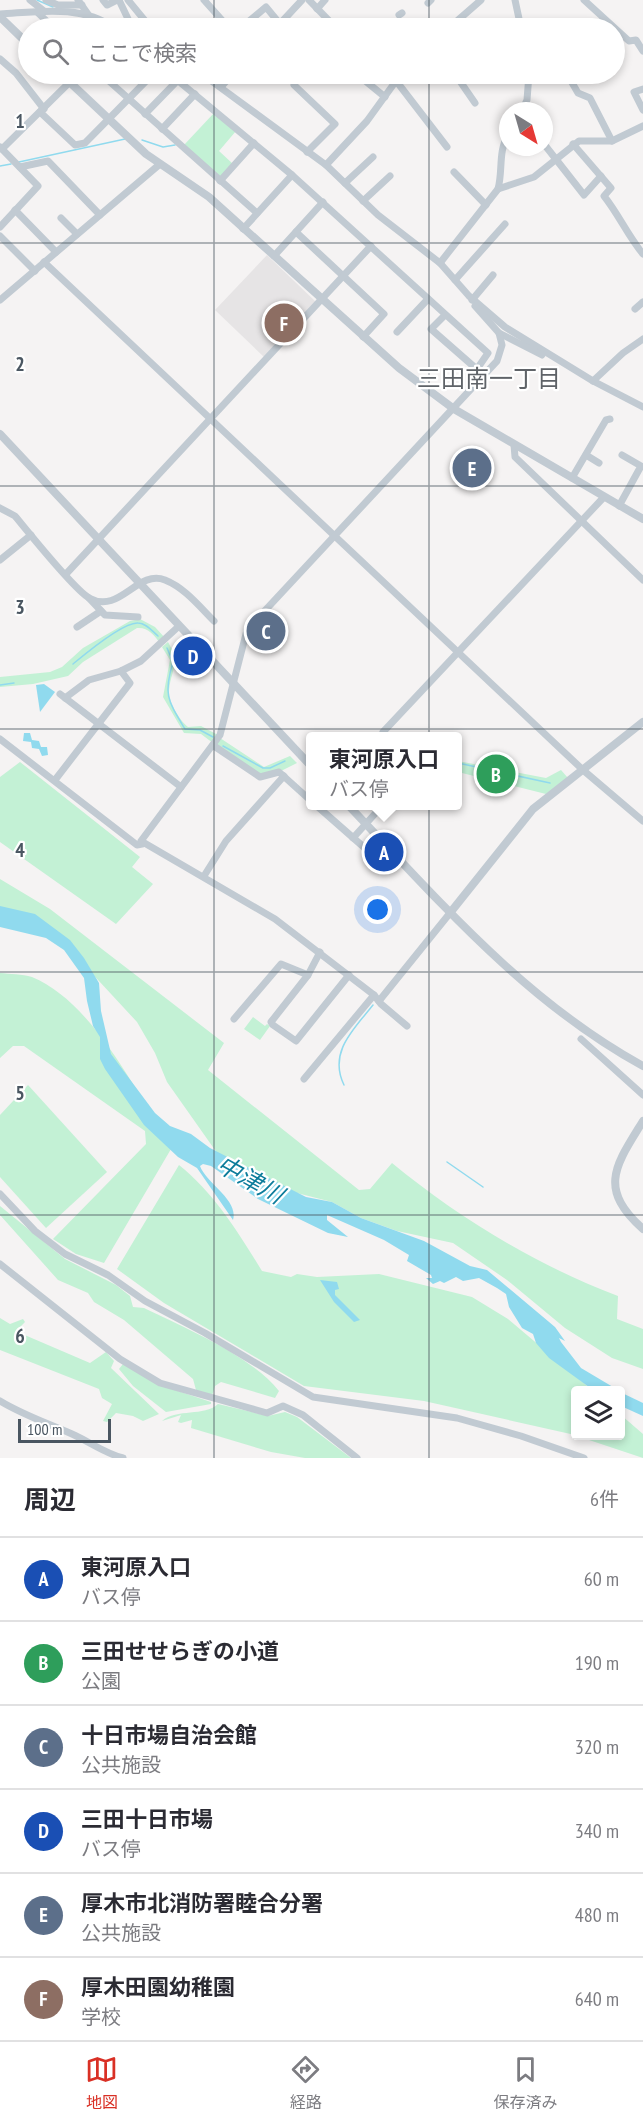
<!DOCTYPE html>
<html lang="ja">
<head>
<meta charset="utf-8">
<style>
  :root { --surface:#fff; --page:#f7f7f7; --text:#2b2b33; --muted:#7c7c81; --line:#e1e1e2; --accent:#d93025 }
  body { margin:0; font-family:"PT Sans Narrow","Noto Sans JP",sans-serif; background:var(--page); color:var(--text) }
  .controls { position:absolute; right:18px; bottom:18px; display:grid; overflow:hidden; border-radius:6px; box-shadow:0 3px 9px #0003 }
  .controls button { width:54px; height:54px; display:grid; place-items:center; padding:0; border:0; border-bottom:2px solid var(--line); background:var(--surface); color:var(--text); font:30px sans-serif }
  .compass { position:absolute; left:499px; top:102px; width:54px; height:54px; border-radius:50%; background:var(--surface); box-shadow:0 3px 9px #0003; rotate:143deg }
  .scale { position:absolute; left:18px; bottom:15px; width:93px; box-sizing:border-box; padding-left:6px; border:3px solid #4a5661; border-top:0; font-size:16px; line-height:21px; white-space:nowrap; color:#4a5661; -webkit-text-stroke:4px #fff; paint-order:stroke }
  .you { position:absolute; left:378px; top:910px; width:21px; height:21px; margin:-15px; border:4px solid #fff; border-radius:50%; background:#1a73e8; box-shadow:0 0 0 9px #1a73e833 }
  .badge { display:grid; place-items:center; width:39px; height:39px; border-radius:50%; background:var(--accent); color:#fff; font-size:20px; font-weight:700 }
  .pin { position:absolute; translate:-50% -50%; border:3px solid #fff; box-shadow:0 2px 6px #0006 }
  .popup { position:absolute; left:306px; top:732px; width:156px; height:78px; box-sizing:border-box; display:grid; place-content:center; border-radius:6px; background:var(--surface); filter:drop-shadow(0 2px 4px #0005); font-size:20px; white-space:nowrap; color:var(--muted) }
  .popup b { font-size:22px; color:var(--text) }
  .popup::after { content:''; position:absolute; left:50%; top:100%; margin-left:-12px; border:12px solid transparent; border-top-color:var(--surface) }
  .list { margin:0; padding:0; list-style:none }
  h2 { display:flex; justify-content:space-between; align-items:center; height:78px; margin:0; padding:0 24px; font-size:26px }
  h2 small { font-size:20px; font-weight:400; color:var(--muted) }
  .list li { display:grid; grid-template-columns:39px 1fr auto; gap:18px; align-items:center; box-sizing:border-box; height:84px; padding:0 24px; border-top:2px solid var(--line) }
  .list b { display:block; font-size:22px; white-space:nowrap }
  .list p { margin:0; font-size:20px; white-space:nowrap; color:var(--muted) }
  .list em { font-size:20px; font-style:normal; color:var(--muted) }
  .icon { flex:none; width:33px; height:33px; fill:none; stroke:currentColor; stroke-width:2; stroke-linecap:round; stroke-linejoin:round }
  .map { position:relative; flex:none; width:643px; height:1458px; overflow:hidden }
  .search { position:absolute; background:var(--surface); box-shadow:0 3px 9px #0003; left:18px; right:18px; top:18px; height:66px; display:flex; align-items:center; gap:15px; box-sizing:border-box; padding:0 21px; border-radius:33px; color:var(--muted); font-size:22px }
  .sheet { height:582px; background:var(--surface) }
  nav { display:flex; justify-content:space-around; align-items:center; box-sizing:border-box; height:84px; border-top:2px solid var(--line); background:var(--surface); font-size:16px; color:var(--muted) }
  nav a { display:grid; justify-items:center; gap:3px }
  nav .on { color:var(--accent) }
  .map>svg:first-child { display:block }
  .education { fill:#e6e4e5 }
  .green { fill:#c3f1d5 }
  .water { fill:#90daee }
  .lines { fill:none; stroke-linecap:round; stroke-linejoin:round }
  .stream { stroke:#90daee; stroke-width:1.5 }
  .minor { stroke:#c1cad2; stroke-width:7 }
  .tertiary { stroke:#c1cad2; stroke-width:8 }
  .grid { fill:none; stroke:#4a5661; stroke-width:1.5; stroke-opacity:0.55 }
  .labels { text-anchor:middle; stroke-width:4.5; stroke-linejoin:round; paint-order:stroke }
  .neighbourhood-label { font-size:24px; fill:#5f6368; stroke:#fff }
  .water-label { font-size:24px; font-style:italic; fill:#0c7c9b; stroke:#fff }
  .grid-label { font-size:20px; text-anchor:middle; font-weight:bold; fill:#4a5661; stroke:#fff; stroke-width:4.5; stroke-linejoin:round; paint-order:stroke }
</style>
</head>
<body>
<div class="map">
<svg width="643" height="1458" viewBox="0 0 643 1458">
  <rect width="100%" height="100%" fill="#f5f3f3"/>
  <polygon class="education" points="267,255 316,302 265,358 215,310"/>
  <g class="green">
    <polygon points="214,113 236,131 219,151 233,164 222,178 184,145"/>
    <path d="M140,619L155,627L165,638L160,643C154,635 148,627 137,628L83,662L68,676L33,684L0,687V677L50,672L62,667L83,648L130,621Z"/>
    <path d="M168,642L176,657C175,668 170,678 169,690C168,701 179,720 188,727L201,726L218,735L213,743L201,734L184,733L163,697L170,660L162,647Z"/>
    <polygon points="220,738 264,767 290,756 297,763 281,771 261,774 215,746"/>
    <polygon points="458,761 546,778 561,770 568,778 546,794 458,772"/>
    <polygon points="20,762 140,857 132,867 153,884 116,924 0,842 0,777"/>
    <path d="M0,879L50,909L224,1043L208,1070L359,1190L370,1189L392,1163C459,1218 536,1265 618,1296L617,1319L643,1329V1369L612,1358L565,1328L507,1280L453,1243L397,1231L361,1218L332,1202L234,1177L167,1082L155,1053L137,1022L48,926L0,913Z"/>
    <path d="M0,973C10,974 22,974 32,977C93,1002 138,1094 171,1149L104,1263L76,1254L53,1239L146,1144L145,1131L24,1046H13L0,1058Z"/>
    <polygon points="253,1017 265,1026 267,1024 270,1026 260,1040 244,1029"/>
    <polygon points="28,1085 107,1172 46,1228 0,1177 0,1115"/>
    <path d="M179,1165C215,1194 238,1232 262,1271L291,1277L297,1274L317,1277L379,1274L472,1297L508,1319L592,1390H576L575,1435L424,1401L304,1386L164,1303L117,1269Z"/>
    <path d="M0,1206L65,1259L116,1285L130,1296L133,1307L144,1308C185,1328 250,1355 279,1391L275,1398L221,1382L215,1386L212,1396L196,1390L193,1379L124,1320L94,1302L88,1293L58,1280L0,1215Z"/>
    <polygon points="0,1318 10,1324 23,1319 25,1322 19,1328 20,1333 90,1363 106,1352 114,1361 111,1368 159,1414 143,1421 133,1416 116,1413 107,1422 103,1421 112,1404 102,1398 99,1389 0,1350"/>
    <polygon points="123,1364 160,1385 211,1402 211,1404 166,1412 133,1386 119,1369"/>
    <path d="M218,1404L268,1416L285,1412L297,1417L351,1458H305L271,1452L191,1428L192,1420L181,1423L178,1422L181,1415L162,1421C177,1408 204,1417 218,1404Z"/>
    <polygon points="621,1415 643,1434 643,1458 577,1436 620,1436"/>
  </g>
  <g class="water">
    <polygon points="44,684 55,692 40,712 36,685"/>
    <polygon points="24,733 30,733 32,740 39,741 41,747 47,747 48,755 42,756 39,749 32,748 31,742 23,741"/>
    <path d="M0,906L35,914L70,940L84,958L99,983L101,1011L111,1054L155,1113L170,1126L191,1134L210,1148L306,1197L332,1202L361,1218L424,1241L470,1266L487,1270L555,1327L565,1341L559,1338L561,1342L581,1368L618,1390H593L549,1358L536,1343L533,1334L522,1328L509,1307L506,1294L497,1288L479,1278L463,1281L456,1277L444,1283L440,1281L433,1284L426,1278H432L431,1275L407,1261L409,1255L384,1240L327,1215V1220L348,1237L328,1233L258,1199L211,1166L203,1164L200,1166C206,1183 239,1200 233,1220L197,1168L178,1157L144,1125L105,1069L100,1059V1037L93,1026L87,1001L84,978L64,950L46,938L0,927Z"/>
    <polygon points="320,1280 337,1282 339,1289 335,1290 335,1295 360,1320 354,1322 334,1302"/>
    <polygon points="620,1392 643,1403 643,1416 621,1406"/>
  </g>
  <g class="lines">
    <g class="stream">
      <polyline points="37,0 53,7"/>
      <polyline points="142,140 163,147 175,145"/>
      <polyline points="19,162 125,139"/>
      <polyline points="0,166 11,164"/>
      <path d="M167,648L173,662C163,695 168,701 185,729L200,730L213,737"/>
      <path d="M73,664C85,654 123,622 138,623C146,623 152,631 158,636"/>
      <polyline points="0,685 14,683"/>
      <polyline points="223,746 263,768 270,768 285,761"/>
      <polyline points="458,763 550,783"/>
      <path d="M344,1085C328,1052 354,1029 373,1005"/>
      <polyline points="447,1162 483,1187"/>
    </g>
    <g class="minor">
      <polyline points="30,0 44,11"/>
      <polyline points="46,0 58,5 82,5"/>
      <polyline points="78,0 90,17"/>
      <polyline points="103,0 107,5 117,0"/>
      <polyline points="119,0 129,21 122,28"/>
      <polyline points="128,0 151,28"/>
      <polyline points="204,0 229,28"/>
      <polyline points="309,0 336,28"/>
      <polyline points="515,0 521,28"/>
      <polyline points="584,0 629,41 636,40 643,51"/>
      <polyline points="428,3 431,0"/>
      <polyline points="317,9 325,0"/>
      <polyline points="37,12 54,28"/>
      <path d="M0,14C37,12 82,4 114,28"/>
      <polyline points="399,15 402,13"/>
      <polyline points="241,28 266,7 280,24"/>
      <polyline points="276,28 302,0"/>
      <polyline points="449,28 481,0"/>
      <polyline points="0,59 16,73 44,109"/>
      <polyline points="101,74 257,213"/>
      <polyline points="170,74 292,175 488,353 477,369"/>
      <polyline points="202,74 326,165 378,215 440,263 469,296 505,327 593,381 643,407"/>
      <polyline points="340,74 358,80 363,79 385,97"/>
      <polyline points="455,74 475,103"/>
      <polyline points="567,74 578,93 590,98 612,141"/>
      <polyline points="397,82 447,147"/>
      <polyline points="294,85 335,124 307,152"/>
      <polyline points="221,87 233,74"/>
      <polyline points="643,89 634,92 643,110"/>
      <polyline points="522,111 527,100 529,74"/>
      <polyline points="40,112 75,145 85,143 153,74"/>
      <polyline points="145,114 178,80"/>
      <polyline points="162,129 195,94"/>
      <polyline points="544,144 584,195 601,176"/>
      <path d="M573,144L611,188L604,196C619,215 628,236 643,254"/>
      <polyline points="0,147 38,186 0,227"/>
      <polyline points="2,149 78,74"/>
      <polyline points="326,165 367,121 401,74"/>
      <polyline points="20,167 48,161 100,215"/>
      <polyline points="454,172 486,205"/>
      <polyline points="220,181 254,143"/>
      <polyline points="345,183 373,157"/>
      <path d="M498,189C503,171 498,151 508,135"/>
      <polyline points="363,201 390,176"/>
      <polyline points="15,210 56,252"/>
      <polyline points="61,218 77,234"/>
      <polyline points="243,229 292,175"/>
      <polyline points="296,232 384,314 363,337"/>
      <polyline points="0,236 35,271"/>
      <polyline points="274,256 323,202"/>
      <polyline points="44,262 583,770 643,821"/>
      <polyline points="440,263 498,189 534,177 579,141 612,141 643,126"/>
      <polyline points="455,280 505,224"/>
      <polyline points="0,300 160,164"/>
      <polyline points="472,300 493,275"/>
      <polyline points="475,306 499,333 542,355"/>
      <polyline points="635,309 643,302"/>
      <polyline points="445,315 431,329 480,372"/>
      <polyline points="397,332 428,299"/>
      <polyline points="593,381 623,353 643,339"/>
      <polyline points="514,445 515,457 643,580"/>
      <polyline points="586,455 599,463"/>
      <polyline points="572,478 606,420 610,419"/>
      <polyline points="619,506 641,466 622,455"/>
      <path d="M0,508L15,516C28,532 74,589 89,598C120,615 137,569 165,580C185,588 199,606 214,621"/>
      <polyline points="0,560 31,535"/>
      <polyline points="66,574 371,246"/>
      <polyline points="89,598 105,615 138,617"/>
      <polyline points="77,627 101,611"/>
      <polyline points="60,694 181,787"/>
      <polyline points="65,698 89,680 121,671 141,661 179,626"/>
      <polyline points="383,732 604,497"/>
      <polyline points="0,739 137,845 142,844"/>
      <polyline points="214,746 260,777 279,772 310,800"/>
      <polyline points="55,780 130,683 121,671"/>
      <polyline points="317,806 383,864 387,866 400,859"/>
      <polyline points="353,838 382,806"/>
      <polyline points="204,876 226,841 284,776"/>
      <polyline points="320,952 308,975 271,1022 273,1025 296,1041 349,975"/>
      <polyline points="379,1001 450,913"/>
      <polyline points="234,1019 281,964 308,975"/>
      <polyline points="407,1026 381,1004 374,995 275,919 141,841 220,735 247,630 497,361 502,345 499,333"/>
      <polyline points="581,1039 643,1095"/>
      <polyline points="304,1079 374,995"/>
      <polyline points="0,1194 35,1231 65,1254 108,1275 145,1301 205,1333 313,1397 457,1418 521,1436 584,1458"/>
      <polyline points="0,1264 120,1359 160,1383 267,1413 283,1406 303,1415 357,1458"/>
      <path d="M0,1401C23,1415 47,1423 72,1434C90,1442 104,1453 123,1458"/>
    </g>
    <g class="tertiary">
      <polyline points="0,17 28,44"/>
      <polyline points="61,74 146,154 209,197 399,368 454,409 643,519"/>
      <polyline points="0,434 310,765"/>
      <path d="M349,806C439,901 526,1002 643,1066"/>
      <polyline points="450,913 533,809 643,722"/>
      <path d="M643,1121C616,1165 597,1188 643,1229"/>
    </g>
  </g>
  <path class="grid" d="M214,0V28M429,0V28M214,74V1458M429,74V1458M0,243H643M0,486H643M0,729H643M0,972H643M0,1215H643"/>
  <g class="labels">
    <g class="neighbourhood-label">
      <text x="489" y="387">三田南一丁目</text>
    </g>
    <g class="water-label">
      <text transform="translate(250 1180) rotate(29)" y="8">中津川</text>
    </g>
  </g>
  <g class="grid-label">
    <text x="20" y="128">1</text>
    <text x="20" y="371">2</text>
    <text x="20" y="614">3</text>
    <text x="20" y="857">4</text>
    <text x="20" y="1100">5</text>
    <text x="20" y="1343">6</text>
  </g>
</svg>
<div class="controls">
<button><svg class="icon" aria-label="layers" viewBox="0 0 24 24"><path d="M12 4l9 5-9 5-9-5zM3 14l9 5 9-5"/></svg></button>
</div>
<svg class="compass" viewBox="-18 -18 36 36"><path d="M0-13l5 13h-10z" fill="#e53935"/><path d="M0 13l5-13h-10z" fill="#7c7c81"/></svg>
<div class="scale">100 m</div>
<div class="you"></div>
<div class="pin badge" style="left:384px;top:852px;background:#1a4fb4">A</div>
<div class="popup"><b>東河原入口</b>バス停</div>
<div class="pin badge" style="left:496px;top:774px;background:#2e9e5b">B</div>
<div class="pin badge" style="left:266px;top:631px;background:#5c6f8a">C</div>
<div class="pin badge" style="left:193px;top:656px;background:#1a4fb4">D</div>
<div class="pin badge" style="left:472px;top:468px;background:#5c6f8a">E</div>
<div class="pin badge" style="left:284px;top:323px;background:#8d6e63">F</div>
<div class="search"><svg class="icon" aria-label="search" viewBox="0 0 24 24"><circle cx="10" cy="10" r="6"/><path d="M15 15l6 6"/></svg>ここで検索</div>
</div>
<section class="sheet">
<h2>周辺<small>6件</small></h2>
<ul class="list">
<li><span class="badge" style="background:#1a4fb4">A</span><div><b>東河原入口</b><p>バス停</p></div><em>60 m</em></li>
<li><span class="badge" style="background:#2e9e5b">B</span><div><b>三田せせらぎの小道</b><p>公園</p></div><em>190 m</em></li>
<li><span class="badge" style="background:#5c6f8a">C</span><div><b>十日市場自治会館</b><p>公共施設</p></div><em>320 m</em></li>
<li><span class="badge" style="background:#1a4fb4">D</span><div><b>三田十日市場</b><p>バス停</p></div><em>340 m</em></li>
<li><span class="badge" style="background:#5c6f8a">E</span><div><b>厚木市北消防署睦合分署</b><p>公共施設</p></div><em>480 m</em></li>
<li><span class="badge" style="background:#8d6e63">F</span><div><b>厚木田園幼稚園</b><p>学校</p></div><em>640 m</em></li>
</ul>
</section>
<nav>
<a class="on"><svg class="icon" aria-label="map" viewBox="0 0 24 24"><path d="M3 6l6-2 6 2 6-2v14l-6 2-6-2-6 2zM9 4v14M15 6v14"/></svg>地図</a>
<a><svg class="icon" aria-label="directions" viewBox="0 0 24 24"><path d="M12 3l9 9-9 9-9-9zM9 14v-3h6M13 9l2 2-2 2"/></svg>経路</a>
<a><svg class="icon" aria-label="saved" viewBox="0 0 24 24"><path d="M7 4h10v16l-5-4-5 4z"/></svg>保存済み</a>
</nav>
</body>
</html>
